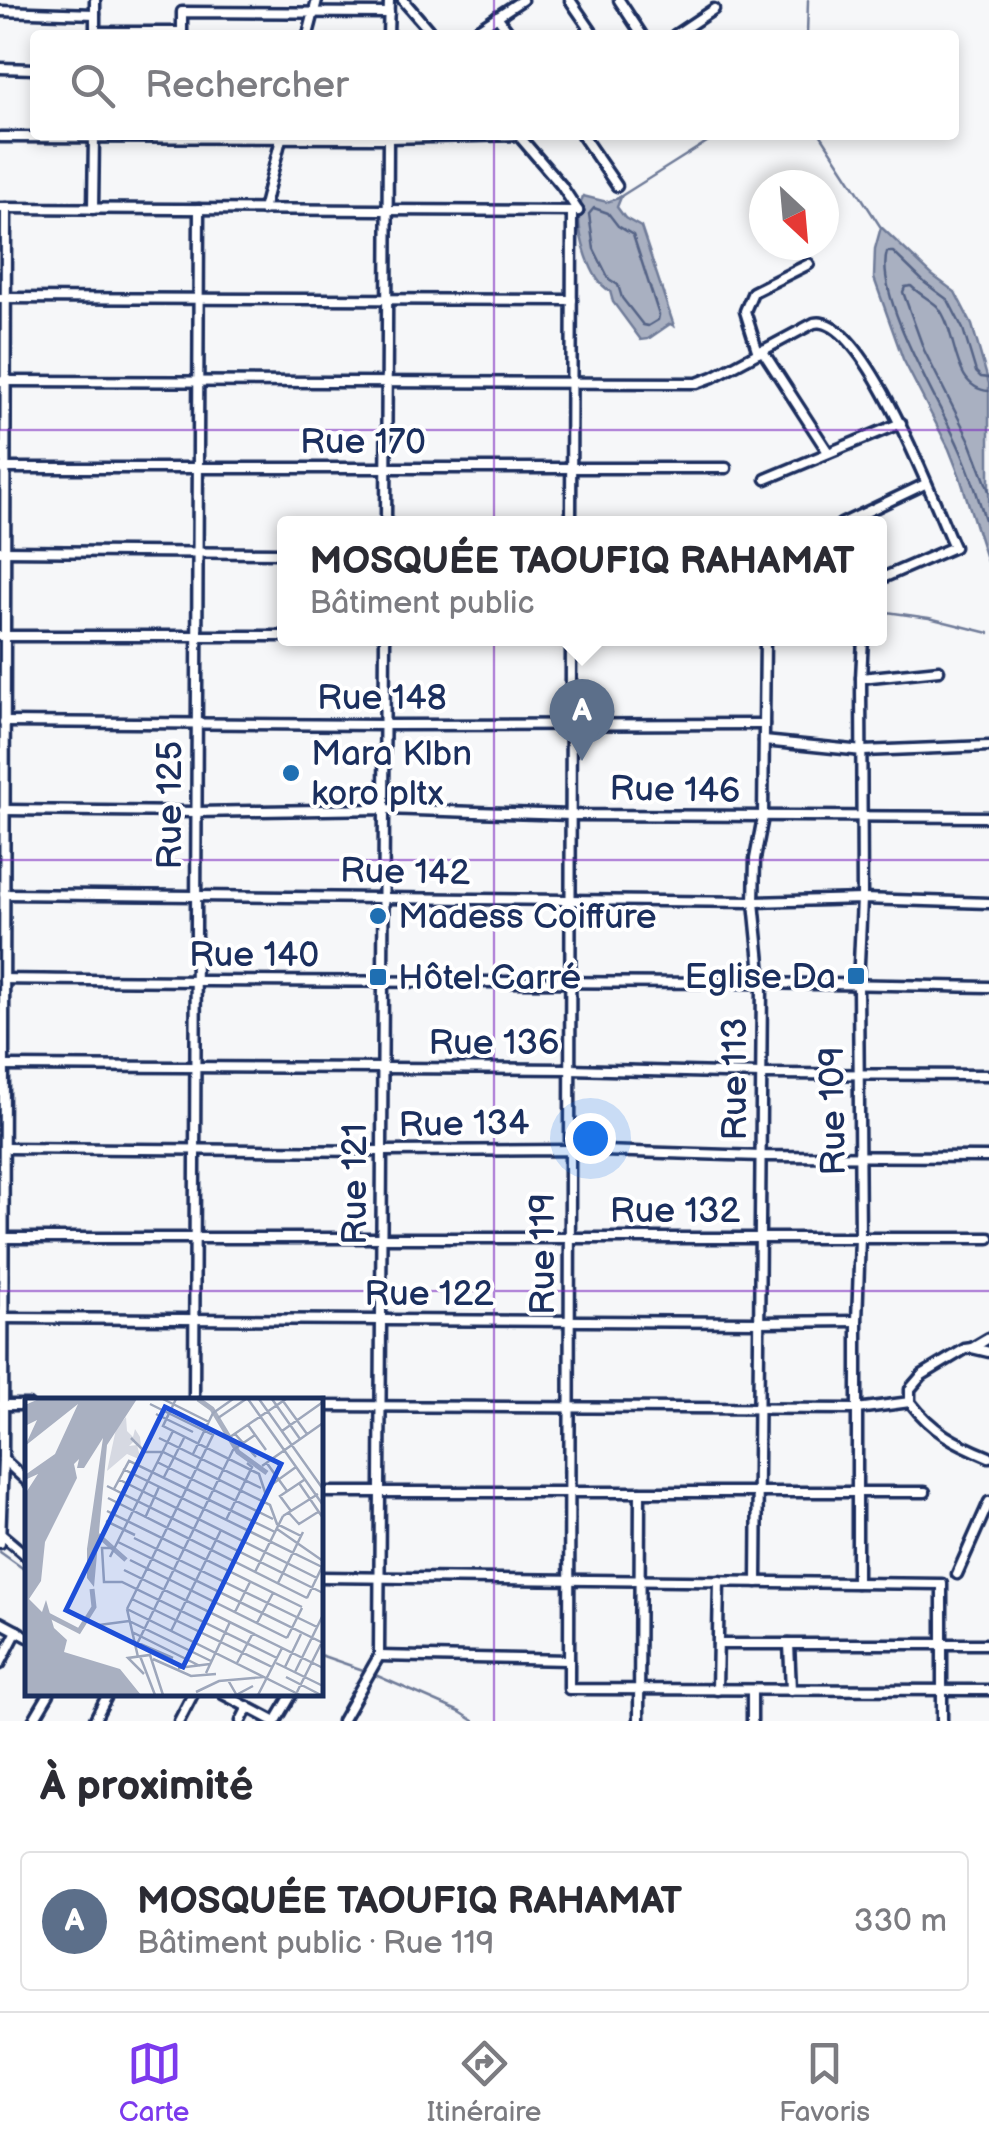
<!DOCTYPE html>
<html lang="fr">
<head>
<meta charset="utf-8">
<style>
  :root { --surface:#fff; --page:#f2f2f3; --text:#2b2b33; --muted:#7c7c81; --line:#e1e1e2; --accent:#7c3aed }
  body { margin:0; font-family:"Balsamiq Sans",sans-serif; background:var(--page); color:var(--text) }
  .compass { position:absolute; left:749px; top:170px; width:90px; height:90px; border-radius:50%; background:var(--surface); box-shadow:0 5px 15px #0003; rotate:154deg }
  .you { position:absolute; left:590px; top:1138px; width:35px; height:35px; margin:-25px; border:8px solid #fff; border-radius:50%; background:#1a73e8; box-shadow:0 0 0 15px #1a73e833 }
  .badge { display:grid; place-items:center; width:65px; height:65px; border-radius:50%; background:var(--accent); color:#fff; font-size:32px; font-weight:700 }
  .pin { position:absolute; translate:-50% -82px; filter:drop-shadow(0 2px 5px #0008) }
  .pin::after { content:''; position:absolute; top:52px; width:35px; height:30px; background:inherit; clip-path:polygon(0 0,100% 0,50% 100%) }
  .popup { position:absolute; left:277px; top:516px; width:610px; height:130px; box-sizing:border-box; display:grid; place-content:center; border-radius:10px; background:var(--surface); filter:drop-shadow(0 2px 8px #0005); font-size:32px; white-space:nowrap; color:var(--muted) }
  .popup b { font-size:38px; color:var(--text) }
  .popup::after { content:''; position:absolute; left:50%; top:100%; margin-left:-20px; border:20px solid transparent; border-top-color:var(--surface) }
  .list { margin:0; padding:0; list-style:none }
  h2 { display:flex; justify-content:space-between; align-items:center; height:130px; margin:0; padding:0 40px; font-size:42px }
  h2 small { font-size:32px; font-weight:400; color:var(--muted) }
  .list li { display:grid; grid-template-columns:65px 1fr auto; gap:30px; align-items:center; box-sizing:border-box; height:140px; margin:0 20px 20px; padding:0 20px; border:2px solid var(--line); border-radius:10px }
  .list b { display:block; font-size:38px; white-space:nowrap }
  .list p { margin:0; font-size:32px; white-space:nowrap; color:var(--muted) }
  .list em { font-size:32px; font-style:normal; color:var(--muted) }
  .icon { flex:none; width:55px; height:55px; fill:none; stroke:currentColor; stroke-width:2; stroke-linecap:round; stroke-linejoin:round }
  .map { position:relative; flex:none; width:989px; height:1721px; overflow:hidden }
  .search { position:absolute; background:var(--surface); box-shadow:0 5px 15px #0003; left:30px; right:30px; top:30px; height:110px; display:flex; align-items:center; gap:25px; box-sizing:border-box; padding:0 35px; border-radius:10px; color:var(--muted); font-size:38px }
  .sheet { height:290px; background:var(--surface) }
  nav { display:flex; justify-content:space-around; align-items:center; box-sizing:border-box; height:140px; border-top:2px solid var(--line); background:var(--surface); font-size:28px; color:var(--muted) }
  nav a { display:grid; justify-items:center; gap:5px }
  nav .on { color:var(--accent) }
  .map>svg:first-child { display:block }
  .water { fill:#a9b0c1; stroke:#707c99; stroke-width:2.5 }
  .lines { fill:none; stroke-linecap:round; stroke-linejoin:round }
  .shore { stroke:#546386; stroke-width:2.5 }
  .stream { stroke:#707c99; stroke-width:2.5 }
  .minor-casing { stroke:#1b2f5e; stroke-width:15 }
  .minor { stroke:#fff; stroke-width:8 }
  .grid { fill:none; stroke:#7b2cbf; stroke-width:2.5; stroke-opacity:0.55 }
  .poi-dot { fill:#1f6fb2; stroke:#fff; stroke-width:4 }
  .labels { text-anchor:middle; stroke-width:8; stroke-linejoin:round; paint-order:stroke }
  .street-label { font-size:35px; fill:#1b2f5e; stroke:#fff }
  .poi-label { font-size:35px; fill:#1b2f5e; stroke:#fff; text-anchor:start }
  .inset-river { fill:none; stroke:#a9b0c1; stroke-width:5 }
  .inset-road { fill:none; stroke:#9ea7bb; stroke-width:2.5 }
  .view { fill:#1d4ed8; fill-opacity:0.15; stroke:#1d4ed8; stroke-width:5 }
  .inset-edge { fill:none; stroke:#1b2f5e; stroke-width:5 }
</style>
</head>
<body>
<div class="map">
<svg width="989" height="1721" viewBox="0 0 989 1721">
  <rect width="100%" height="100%" fill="#f6f7f9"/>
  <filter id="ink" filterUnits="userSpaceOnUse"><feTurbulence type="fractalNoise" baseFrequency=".01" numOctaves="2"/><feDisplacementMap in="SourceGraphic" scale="20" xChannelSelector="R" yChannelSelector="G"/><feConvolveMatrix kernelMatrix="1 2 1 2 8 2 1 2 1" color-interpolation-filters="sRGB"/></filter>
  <g filter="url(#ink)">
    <g class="water">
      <path d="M583,196L607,202L621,197L617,207L625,218L641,227L674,326L670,324L648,339L641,340L613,302L610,291C590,281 578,234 579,213C579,208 581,202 583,196Z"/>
      <polygon points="881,227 932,275 955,292 972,325 989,384 989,568 960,477 949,449 903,359 874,278 875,249"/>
    </g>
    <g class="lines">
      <g class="shore">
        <polygon points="594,208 608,213 618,226 633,235 659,315 658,320 648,326 643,325 622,298 618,285 609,279 594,249 589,214"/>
        <path d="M989,378L981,377L976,372L963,329L948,300L925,283L893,252H887C874,295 939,402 958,445C971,473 980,503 989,533"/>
        <path d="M989,391C950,388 959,331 937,306C929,299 919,294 911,286L905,287L903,292L924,350L969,439L989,491"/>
      </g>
      <g class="stream">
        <polyline points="807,35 808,0"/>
        <polyline points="821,135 880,226"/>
        <polyline points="618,198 718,135"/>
        <polyline points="880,611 929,618 989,633"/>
        <polyline points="0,1552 28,1572"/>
        <polyline points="320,1655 366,1671"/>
        <polyline points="373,1674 460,1712 474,1721"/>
      </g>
      <g class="minor-casing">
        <g id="minor">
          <polyline points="403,0 433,35"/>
          <polyline points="570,0 594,35"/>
          <polyline points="619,0 642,35"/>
          <polyline points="0,11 95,14"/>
          <polyline points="497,16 511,35"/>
          <polyline points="95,32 182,32 182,12 389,13"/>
          <polyline points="95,35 95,0"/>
          <polyline points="308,35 317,0"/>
          <polyline points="388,35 389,0"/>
          <polyline points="469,35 522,0"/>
          <polyline points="675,35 714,9"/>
          <polyline points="0,68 35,69"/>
          <polyline points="582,135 617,186"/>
          <polyline points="519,136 561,185 578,211"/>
          <polyline points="0,137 388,138 521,135"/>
          <polyline points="0,208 578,211"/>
          <polyline points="93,209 94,135"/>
          <polyline points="263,210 282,135"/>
          <polyline points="0,298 572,300"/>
          <polyline points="762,350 828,452"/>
          <polyline points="758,353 745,311 753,292 809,264"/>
          <path d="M0,381L697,383L713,377L814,323C864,312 936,508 954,547L880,579"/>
          <polyline points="0,468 726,468"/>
          <polyline points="766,479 901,423"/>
          <polyline points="386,524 388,135"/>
          <polyline points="571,524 572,211"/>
          <polyline points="841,524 925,484"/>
          <polyline points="0,551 284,553"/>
          <polyline points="0,636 284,636"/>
          <polyline points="571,638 569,1689 989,1690"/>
          <polyline points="861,678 939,670"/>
          <polyline points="4,722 385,725 764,724"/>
          <polyline points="764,741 863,751 989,746"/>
          <polyline points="4,810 196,812 384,809 571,815 989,817"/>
          <polyline points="4,894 754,902 862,899 989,903"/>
          <path d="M4,979C332,984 661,979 989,987"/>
          <polyline points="4,1066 570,1069 761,1074 989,1075"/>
          <polyline points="4,1148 382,1151 570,1150 761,1156 989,1157"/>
          <polyline points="4,1238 989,1238"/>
          <polyline points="0,1318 760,1322 857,1321"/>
          <polyline points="972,1348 989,1338"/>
          <path d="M989,1352L972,1348L965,1349L922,1375L910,1389V1402C933,1432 955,1443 989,1457"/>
          <polyline points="194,1401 199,209"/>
          <polyline points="2,1405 28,1405"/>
          <polyline points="320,1406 857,1409 910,1402"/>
          <polyline points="3,1459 28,1482"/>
          <polyline points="320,1492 925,1492"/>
          <polyline points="2,1535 28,1557"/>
          <polyline points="0,1543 3,1459 6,208"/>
          <polyline points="957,1574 989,1502"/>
          <polyline points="320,1577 942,1584 942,1721"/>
          <polyline points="757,1582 762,983 754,902 755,859 763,817 765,638"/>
          <polyline points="857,1583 857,1321 860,1238 858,984 862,899 861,678 863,638"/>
          <polyline points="0,1622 28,1637"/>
          <polyline points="718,1644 989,1644"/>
          <polyline points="789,1644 791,1690"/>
          <polyline points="379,1656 569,1660"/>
          <polyline points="0,1664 17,1631"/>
          <polyline points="717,1690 719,1581"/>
          <polyline points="223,1694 274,1721"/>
          <polyline points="33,1721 49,1694"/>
          <polyline points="94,1721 108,1694"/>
          <polyline points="179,1721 193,1694"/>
          <polyline points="241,1721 248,1707"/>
          <polyline points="276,1721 292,1694"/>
          <polyline points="342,1721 379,1656 385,638"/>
          <polyline points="639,1721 640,1492"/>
          <polyline points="752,1721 752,1690"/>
        </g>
      </g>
      <use href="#minor" class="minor"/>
    </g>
  </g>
  <path class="grid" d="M494,0V35M494,135V1721M0,430H989M0,860H989M0,1291H989"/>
  <g class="poi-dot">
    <circle cx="291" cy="773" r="10"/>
    <circle cx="378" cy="916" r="10"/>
    <rect x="846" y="966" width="20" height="20" rx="5"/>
    <rect x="368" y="967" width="20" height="20" rx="5"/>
  </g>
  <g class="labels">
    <g class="street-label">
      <text x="363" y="453">Rue 170</text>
      <text x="382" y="709">Rue 148</text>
      <text transform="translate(675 789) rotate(1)" y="12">Rue 146</text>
      <text transform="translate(169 805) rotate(-90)" y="12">Rue 125</text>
      <text transform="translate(405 871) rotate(1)" y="12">Rue 142</text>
      <text x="254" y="966">Rue 140</text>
      <text x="494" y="1054">Rue 136</text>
      <text transform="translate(734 1079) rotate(-90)" y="12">Rue 113</text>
      <text transform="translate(832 1111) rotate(-91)" y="12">Rue 109</text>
      <text transform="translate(464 1123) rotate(-1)" y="12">Rue 134</text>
      <text transform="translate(354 1184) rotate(-90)" y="12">Rue 121</text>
      <text x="675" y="1222">Rue 132</text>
      <text transform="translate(542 1254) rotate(-90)" y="12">Rue 119</text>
      <text x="429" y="1305">Rue 122</text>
    </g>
    <g class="poi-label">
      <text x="311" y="765">Mara Klbn<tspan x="311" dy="40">koro pltx</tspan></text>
      <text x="398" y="928">Madess Coiffure</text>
      <text x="836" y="988" text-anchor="end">Eglise Da</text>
      <text x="398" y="989">Hôtel Carré</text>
    </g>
  </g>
  <g transform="translate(25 1398)">
    <rect width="298" height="298" fill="#f6f7f9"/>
    <path d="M101,19L102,33L108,39L110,31L115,39L116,49L110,42L104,48L112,47L116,62L102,56L82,73L91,31Z" fill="#d6d9e2"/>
    <path d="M14,1H112L82,47L69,189L62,180V151L78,40L59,70H52L54,61L49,66L52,80L20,144L16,183L4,201L17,214L21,202L29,230L42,242L39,254L95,271L116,297H0V96L13,76L2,81L0,77L30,56L53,6L0,48L12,22L0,28V7Z" fill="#a9b0c1"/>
    <path class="inset-river" d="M173,1L187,11L213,54L242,75M73,137L101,162M21,216L54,233L69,209L67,191"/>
    <path class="inset-road" d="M138,1L184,24M151,1L138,28L234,76L241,97M223,1L298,107M234,1L298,91M247,1L275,41M258,3L282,36M131,16L168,34M193,20L221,1M223,27L241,52M257,33L298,4M210,36L231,59M205,39L261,1M106,40L120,54H138L245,107L252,126L276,138M134,40L236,90M168,56L188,15L208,1M132,64L248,121M241,64L262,93M237,68L298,25M98,71L297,169M139,79L159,40M93,81L292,180M274,85L298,120M82,88L298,195M89,91L104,63L250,134M83,100L282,200M82,113L277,209M266,113L255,98L279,82M264,115L274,126L293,114M258,118L293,96M120,120L134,89M201,122L227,69L222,65M81,123L110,137M252,131L298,163M223,133L246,87L271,69M109,140L292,229M93,144L298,245M89,150H77L79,184H97L252,260M85,159L148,33M105,162L262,240M99,172L298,270M230,174L258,118M253,185L278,134M282,200L297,169M107,201L247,269M102,211L188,37L125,6M102,211L275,297M102,211L113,259M184,214L218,143M210,214L225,184M232,225L248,195M74,227L104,223L186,263M146,233L196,132M107,234L175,268M262,240L277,210M113,245L148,260M111,248L208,52L230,37M115,258L130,297M128,261L166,278L191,276M212,265L228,235M251,265L298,288M260,269L276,236M153,270L185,266M270,274L298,217M181,275L205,224M119,276L103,260L125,257L138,297M261,279L296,297M203,282L211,296V297L228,288M171,294L194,283L238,279M272,294L296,246M233,297L257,250"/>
    <path class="view" d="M140,9L256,66L158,269L41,212Z"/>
    <rect width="298" height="298" class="inset-edge"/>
  </g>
</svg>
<svg class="compass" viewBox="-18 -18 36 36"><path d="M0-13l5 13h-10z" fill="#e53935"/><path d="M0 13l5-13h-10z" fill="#7c7c81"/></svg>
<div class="you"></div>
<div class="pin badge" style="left:582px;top:761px;background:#5c6f8a">A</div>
<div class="popup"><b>MOSQUÉE TAOUFIQ RAHAMAT</b>Bâtiment public</div>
<div class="search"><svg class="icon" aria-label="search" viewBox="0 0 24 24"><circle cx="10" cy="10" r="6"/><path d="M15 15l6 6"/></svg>Rechercher</div>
</div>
<section class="sheet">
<h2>À proximité<small></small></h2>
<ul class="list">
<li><span class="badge" style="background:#5c6f8a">A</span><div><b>MOSQUÉE TAOUFIQ RAHAMAT</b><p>Bâtiment public · Rue 119</p></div><em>330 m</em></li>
</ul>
</section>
<nav>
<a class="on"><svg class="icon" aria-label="map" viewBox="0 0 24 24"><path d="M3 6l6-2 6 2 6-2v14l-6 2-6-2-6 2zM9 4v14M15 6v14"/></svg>Carte</a>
<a><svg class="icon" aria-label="directions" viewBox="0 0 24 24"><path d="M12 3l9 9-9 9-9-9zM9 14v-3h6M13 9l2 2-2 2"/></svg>Itinéraire</a>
<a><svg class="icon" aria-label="saved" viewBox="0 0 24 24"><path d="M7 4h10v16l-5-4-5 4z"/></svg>Favoris</a>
</nav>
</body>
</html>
